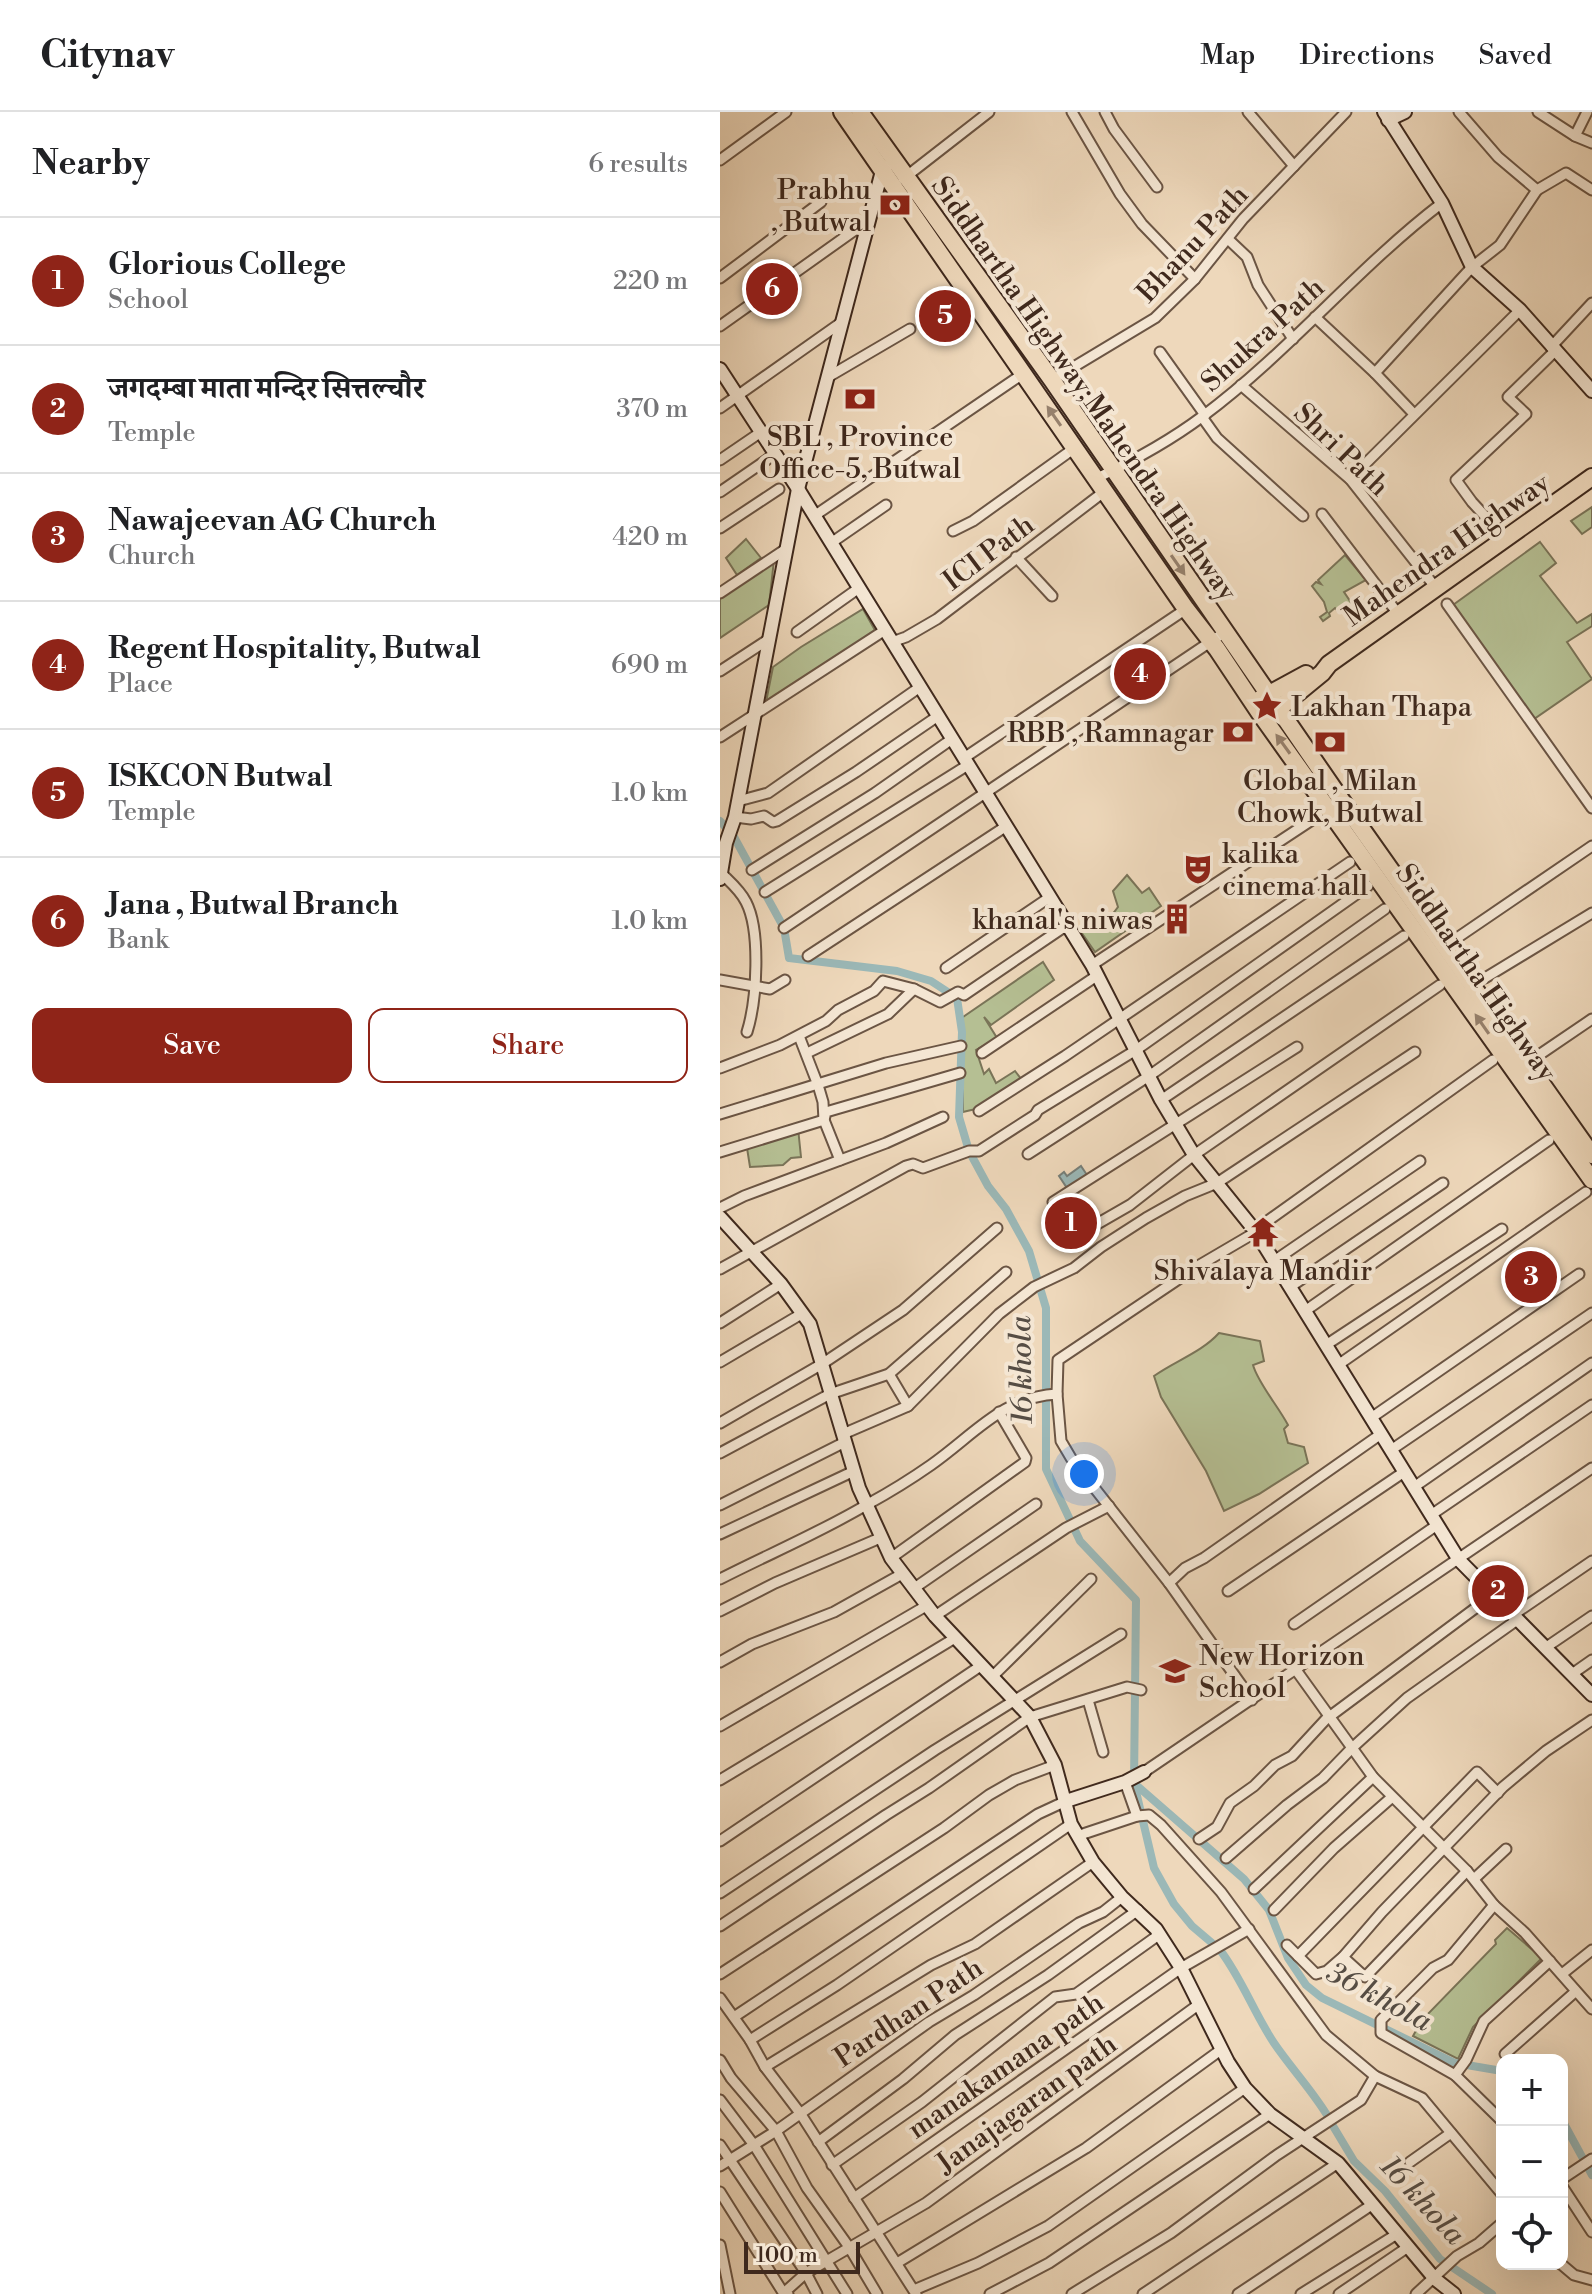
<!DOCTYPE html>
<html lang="en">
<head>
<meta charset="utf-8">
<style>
  :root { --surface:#fff; --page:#f2f2f2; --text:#202124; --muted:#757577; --line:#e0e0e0; --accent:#8f2418 }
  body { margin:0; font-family:"Libre Bodoni","Noto Serif Devanagari",serif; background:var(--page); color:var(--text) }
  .controls { position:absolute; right:24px; bottom:24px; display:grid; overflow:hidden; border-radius:16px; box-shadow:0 8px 32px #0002 }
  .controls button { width:72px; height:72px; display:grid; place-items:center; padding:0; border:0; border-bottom:2px solid var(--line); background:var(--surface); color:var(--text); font:40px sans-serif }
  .scale { position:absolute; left:24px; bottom:20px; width:116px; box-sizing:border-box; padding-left:8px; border:4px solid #3f291d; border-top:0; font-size:22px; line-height:28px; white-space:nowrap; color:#3f291d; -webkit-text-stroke:6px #f4e6d3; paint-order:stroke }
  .you { position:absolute; left:364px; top:1362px; width:28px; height:28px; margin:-20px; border:6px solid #fff; border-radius:50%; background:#1a73e8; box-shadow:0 0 0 12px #1a73e833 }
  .badge { display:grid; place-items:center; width:52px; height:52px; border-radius:50%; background:var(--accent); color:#fff; font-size:26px; font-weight:700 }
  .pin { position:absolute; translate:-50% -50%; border:4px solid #fff; box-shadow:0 2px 8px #0006 }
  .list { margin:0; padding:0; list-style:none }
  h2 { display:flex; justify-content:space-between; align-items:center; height:104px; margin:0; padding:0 32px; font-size:34px }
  h2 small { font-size:26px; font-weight:400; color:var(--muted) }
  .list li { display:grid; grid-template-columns:52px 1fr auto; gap:24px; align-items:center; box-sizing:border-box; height:128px; padding:0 32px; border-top:2px solid var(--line) }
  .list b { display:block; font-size:30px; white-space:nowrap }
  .list p { margin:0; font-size:26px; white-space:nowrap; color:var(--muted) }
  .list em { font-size:26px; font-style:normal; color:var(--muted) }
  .actions { display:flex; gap:16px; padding:24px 32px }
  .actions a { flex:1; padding:18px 0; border:2px solid var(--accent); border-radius:16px; text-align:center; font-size:28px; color:var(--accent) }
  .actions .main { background:var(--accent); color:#fff }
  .icon { flex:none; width:44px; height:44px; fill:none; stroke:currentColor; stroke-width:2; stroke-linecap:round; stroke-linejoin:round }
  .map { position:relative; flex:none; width:872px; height:2182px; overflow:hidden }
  header { display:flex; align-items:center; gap:48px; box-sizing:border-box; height:112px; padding:0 40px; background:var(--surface); border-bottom:2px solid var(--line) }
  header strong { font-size:38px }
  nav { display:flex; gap:44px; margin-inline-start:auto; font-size:28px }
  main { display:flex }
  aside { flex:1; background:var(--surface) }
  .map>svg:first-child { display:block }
  .green { fill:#b5bf93; stroke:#7a7458; stroke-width:2 }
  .water { fill:#9bb8b7; stroke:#767f79; stroke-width:2 }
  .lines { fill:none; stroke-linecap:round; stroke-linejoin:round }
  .canal { stroke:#9bb8b7; stroke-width:8 }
  .street-casing { stroke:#6b5544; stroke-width:13 }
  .secondary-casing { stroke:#3f291d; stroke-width:16 }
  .highway-casing { stroke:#3f291d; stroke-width:20 }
  .street { stroke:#f4e6d3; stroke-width:9 }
  .secondary { stroke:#f4e6d3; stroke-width:12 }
  .highway { stroke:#eed8bb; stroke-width:16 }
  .oneway { fill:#96806c }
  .labels { text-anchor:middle; stroke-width:8; stroke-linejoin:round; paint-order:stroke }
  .poi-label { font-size:28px; fill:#3f291d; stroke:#f4e6d3; text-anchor:end }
  .street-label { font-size:28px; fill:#3f291d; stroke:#f4e6d3 }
  .water-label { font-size:30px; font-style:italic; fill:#564d44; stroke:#f4e6d3 }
</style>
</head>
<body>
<header>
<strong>Citynav</strong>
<nav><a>Map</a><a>Directions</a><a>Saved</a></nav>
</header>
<main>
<aside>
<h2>Nearby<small>6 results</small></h2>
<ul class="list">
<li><span class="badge">1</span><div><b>Glorious College</b><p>School</p></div><em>220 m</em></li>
<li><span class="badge">2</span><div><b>जगदम्बा माता मन्दिर सित्तल्चौर</b><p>Temple</p></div><em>370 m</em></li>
<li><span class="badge">3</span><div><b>Nawajeevan AG Church</b><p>Church</p></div><em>420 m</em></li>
<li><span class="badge">4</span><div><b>Regent Hospitality, Butwal</b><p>Place</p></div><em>690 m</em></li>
<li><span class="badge">5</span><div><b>ISKCON Butwal</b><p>Temple</p></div><em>1.0 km</em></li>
<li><span class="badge">6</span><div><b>Jana , Butwal Branch</b><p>Bank</p></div><em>1.0 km</em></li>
</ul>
<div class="actions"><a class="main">Save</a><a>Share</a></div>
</aside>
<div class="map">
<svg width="872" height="2182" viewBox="0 0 872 2182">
  <rect width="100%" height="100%" fill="#eed8bb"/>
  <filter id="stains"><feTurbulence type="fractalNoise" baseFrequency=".0025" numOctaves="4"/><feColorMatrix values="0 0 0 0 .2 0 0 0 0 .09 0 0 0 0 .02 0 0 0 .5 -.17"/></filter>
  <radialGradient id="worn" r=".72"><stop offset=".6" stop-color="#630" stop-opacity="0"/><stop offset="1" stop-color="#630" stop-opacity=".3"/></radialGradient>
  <g class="green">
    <polygon points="872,395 872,415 862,422 851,409"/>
    <polygon points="26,427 41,446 17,463 6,446"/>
    <polygon points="820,430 836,451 820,464 857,511 872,502 872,514 847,530 872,567 814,607 733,493"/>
    <polygon points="625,443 646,468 624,480 634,495 628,494 618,499 615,496 609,501 610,504 603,509 600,505 607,500 604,490 592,474 596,470 601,472 598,468"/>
    <polygon points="54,448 49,493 0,526 0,485"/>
    <polygon points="143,497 156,520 46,590 53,555 81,535"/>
    <path d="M407,763L422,781L429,776L441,794L375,840L359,817C376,812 388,810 398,795L393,779Z"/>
    <polygon points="323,850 334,868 271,913 264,905 277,926 256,938 264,962 269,957 276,971 295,959 302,968 264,995 243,1000 243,905"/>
    <polygon points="78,1016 81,1045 71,1046 63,1053 30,1055 27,1036"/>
    <path d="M499,1221L540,1229L544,1249L533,1253C538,1271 558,1294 568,1313L564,1317L568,1331L584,1335L588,1351L539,1382L504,1399L486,1359L441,1285L434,1264C455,1249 482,1240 499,1221Z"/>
    <polygon points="787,1816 822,1846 753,1915 738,1947 693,1924 702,1908 776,1832 775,1828"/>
  </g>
  <polygon class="water" points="361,1054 367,1063 347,1076 339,1064 344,1060 347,1064"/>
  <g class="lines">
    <g class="canal">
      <polyline points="0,709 14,725 64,816 69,846 177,859 211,869 237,886 242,920 239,1005 249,1039 268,1074 286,1097 309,1139 326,1196 326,1357 360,1429 416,1488 414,1671 434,1756 454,1792 472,1814 492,1831"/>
      <polyline points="415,1672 524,1767 549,1798 568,1846 586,1873 602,1886 735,1951 782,1959"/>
      <path d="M500,1838C522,1867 534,1901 554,1931C571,1956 591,1977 607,2003"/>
      <polyline points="842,2008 872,2063"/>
      <polyline points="613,2014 634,2049 665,2079 720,2147 772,2182"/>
    </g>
    <g class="street-casing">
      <g id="street">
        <polyline points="352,0 400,82 422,112 475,167"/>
        <polyline points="385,0 394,17 437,75"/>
        <polyline points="528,0 574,54"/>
        <polyline points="739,0 778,45 817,78 846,61 872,78"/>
        <polyline points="818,0 855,24 872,31"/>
        <polyline points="855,24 867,0"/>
        <polyline points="0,48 66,0"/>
        <polyline points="183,67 269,0"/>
        <polyline points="509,128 527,145 538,173 573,227"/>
        <polyline points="0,166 101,90"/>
        <polyline points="595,205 655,261"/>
        <polyline points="0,214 149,108"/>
        <polyline points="831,235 872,191"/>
        <polyline points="440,240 485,303"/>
        <polyline points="108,265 190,217"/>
        <polyline points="332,268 435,206 475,167 523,107 626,0"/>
        <polyline points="521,273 630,367 716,476"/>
        <polyline points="0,296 122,210"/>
        <polyline points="694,302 655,261 752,155 780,133 817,78"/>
        <polyline points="482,305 497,326 583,404"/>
        <polyline points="0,348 41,320"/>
        <path d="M377,366C413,349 451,328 483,304C569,240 637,156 722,91"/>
        <polyline points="630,367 800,198"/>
        <polyline points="0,380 55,342"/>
        <polyline points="602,402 679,503"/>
        <polyline points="94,404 304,261"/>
        <polyline points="0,416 59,377"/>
        <polyline points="233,419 253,409 356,335"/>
        <polyline points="786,427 752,390 736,368 806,302 788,285 835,239"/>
        <polyline points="111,431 166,393"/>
        <polyline points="296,445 332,484"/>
        <polyline points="0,481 66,437"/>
        <polyline points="727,492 872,696"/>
        <polyline points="77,520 139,476"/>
        <polyline points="172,530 186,525 217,507 385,379"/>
        <polyline points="0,559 49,527"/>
        <polyline points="0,625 165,518"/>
        <polyline points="244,646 466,497"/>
        <polyline points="18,689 48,681 200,575"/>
        <polyline points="15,705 31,707 44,704 53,710 57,709 136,660 218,604"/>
        <polyline points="32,758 155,681 232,627"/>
        <path d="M1,761C10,770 20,778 26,790C41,819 37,888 27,920"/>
        <polyline points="45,780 248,653"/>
        <polyline points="64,816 505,520"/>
        <polyline points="737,826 872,734"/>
        <polyline points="88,844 285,715"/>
        <polyline points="372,853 598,704"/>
        <polyline points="226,856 330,785"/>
        <polyline points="765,866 872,801"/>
        <polyline points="0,868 50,877 65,868"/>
        <polyline points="79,924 98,973 103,990 104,1008 120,1048"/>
        <polyline points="87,941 168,902 194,877"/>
        <polyline points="262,941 378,863"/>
        <polyline points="819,943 872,907"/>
        <polyline points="0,956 60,933 106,909 118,898 154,879 163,869 194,877 220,890 238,880 244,883 347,813"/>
        <polyline points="441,988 684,824"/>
        <polyline points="259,999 345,944 630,750"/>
        <polyline points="0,1002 166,951 241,934"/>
        <polyline points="0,1040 104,1008 106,1000 240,961"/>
        <polyline points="308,1042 429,964 665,797"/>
        <polyline points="333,1090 577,935"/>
        <polyline points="0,1096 24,1084 166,1031 223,1005"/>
        <polyline points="535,1118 773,948"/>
        <polyline points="344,1131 410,1093 474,1043 720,873"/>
        <polyline points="554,1149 700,1049"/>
        <polyline points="0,1157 186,1054 193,1052 203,1056 249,1039 259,1039 315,1003 318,998 416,938 648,774"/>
        <polyline points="570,1175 723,1071"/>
        <polyline points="585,1199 829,1028"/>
        <polyline points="0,1211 61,1172"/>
        <polyline points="606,1233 782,1117"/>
        <polyline points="0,1250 83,1201"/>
        <polyline points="618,1253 866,1080"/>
        <polyline points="169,1262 188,1294"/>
        <polyline points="337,1282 338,1248 478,1154 536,1120"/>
        <polyline points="651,1306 859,1162"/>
        <polyline points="0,1311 102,1252 183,1198 277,1116"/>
        <polyline points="123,1322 188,1294 279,1202 314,1175 354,1156 381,1135 426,1106 465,1084 497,1071 695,940"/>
        <polyline points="671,1338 872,1201"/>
        <polyline points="0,1341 110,1282 169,1262 286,1160"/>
        <polyline points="694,1375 872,1251"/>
        <polyline points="0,1393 125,1330"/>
        <polyline points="711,1403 872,1293"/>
        <polyline points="0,1422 134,1359"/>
        <polyline points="171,1446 305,1350 306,1346 279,1300"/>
        <path d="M0,1467C49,1442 101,1420 148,1392C170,1380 191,1367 211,1353C254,1323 282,1285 337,1282L341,1329L351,1346L449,1471L532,1588"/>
        <polyline points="449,1471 465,1456 484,1446 661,1322"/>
        <polyline points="193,1477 316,1392"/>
        <polyline points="508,1479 684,1360"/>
        <polyline points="0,1499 55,1471 160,1426"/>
        <polyline points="793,1503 872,1449"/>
        <polyline points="215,1504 346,1416 389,1394"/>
        <polyline points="574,1512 717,1413"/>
        <polyline points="825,1536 872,1504"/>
        <polyline points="0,1550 32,1532 114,1500 182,1462"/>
        <polyline points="576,1558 653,1665 747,1759 774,1793 805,1821 872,1897"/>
        <polyline points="852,1562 872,1548"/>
        <polyline points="273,1564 371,1467"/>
        <polyline points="368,1588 383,1640"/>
        <polyline points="609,1605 773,1483"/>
        <polyline points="0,1614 206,1494"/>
        <polyline points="424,1660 872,1356"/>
        <polyline points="0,1668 235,1526"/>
        <polyline points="405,1670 417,1704"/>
        <polyline points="357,1724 417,1704 429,1703 441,1713 501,1780 606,1923 655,1964 702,1986 782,2082"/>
        <polyline points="479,1727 497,1715 510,1691 534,1674 555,1653 572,1644 608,1605"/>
        <polyline points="0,1729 262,1553"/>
        <polyline points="506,1746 567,1693 603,1666 632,1636 687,1586 797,1508"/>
        <polyline points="754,1767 786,1737"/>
        <polyline points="534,1777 653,1665"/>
        <polyline points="0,1781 215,1638 401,1522"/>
        <polyline points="774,1793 728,1848 713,1856 661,1908 661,1921 735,1963 782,2009"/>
        <polyline points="554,1798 614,1736 671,1686"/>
        <polyline points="0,1814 166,1703 209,1676 310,1605 407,1575 421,1578"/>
        <polyline points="567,1833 596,1862 607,1859 623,1845 662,1800 783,1675 826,1639 872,1608"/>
        <polyline points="578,1844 757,1660 778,1681"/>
        <polyline points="623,1845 645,1865 747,1759"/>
        <polyline points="0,1862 224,1716 269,1683 295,1668 335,1653"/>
        <polyline points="842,1862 872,1838"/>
        <polyline points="0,1886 30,1928 45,1955 80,2001 196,2182"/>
        <polyline points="14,1905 318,1702 346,1689"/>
        <polyline points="30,1928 117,1873 351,1712"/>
        <polyline points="785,1942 855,1880"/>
        <polyline points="0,1948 11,1966 56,2019 87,2076 129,2135 157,2182"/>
        <polyline points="45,1955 211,1853 255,1832 373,1750"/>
        <polyline points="735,1963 746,1948 764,1909 830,1849"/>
        <polyline points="0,1988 34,2033 127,2182"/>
        <polyline points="98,2030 183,1967 235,1923 328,1863 418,1798"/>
        <polyline points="0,2033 86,2161 97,2182"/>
        <polyline points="690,2050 731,2021"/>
        <polyline points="112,2053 202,1990 335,1885 356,1882 440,1822"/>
        <polyline points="0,2054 56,2019 209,1910 254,1883 359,1811 383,1800 402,1785"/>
        <polyline points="842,2067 872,2047"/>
        <polyline points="842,2074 872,2120"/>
        <polyline points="0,2080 64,2182"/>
        <polyline points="134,2086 461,1856 529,1817"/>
        <polyline points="0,2133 10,2182"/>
        <polyline points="177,2151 366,2036 502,1937"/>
        <polyline points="841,2152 854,2163 872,2168"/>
        <polyline points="194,2178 258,2151 328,2114 525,1976"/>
        <polyline points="68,2182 67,2178 86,2161 206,2091 478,1893"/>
        <polyline points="270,2182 329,2151 550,2002"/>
        <polyline points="352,2182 451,2121 557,2043 641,1988 655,1964"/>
        <polyline points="423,2182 618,2051"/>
        <polyline points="518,2182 653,2092"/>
        <polyline points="581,2182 677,2122"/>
        <polyline points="619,2182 688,2135"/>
        <polyline points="696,2182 737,2144 759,2131 782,2111"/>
      </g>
    </g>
    <g class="secondary-casing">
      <g id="secondary">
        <polyline points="664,0 722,91 752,155 800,198 872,279"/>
        <polyline points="668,8 685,0"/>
        <polyline points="0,257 78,377 372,853 441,988 474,1043 536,1120 739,1448 872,1583"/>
        <polyline points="0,767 6,731 15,705 78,377 162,59 166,55"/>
        <polyline points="0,1105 61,1172 90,1212 139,1376 171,1446 215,1504 310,1605 335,1653 351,1712 373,1750 402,1785 436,1817 461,1856 508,1950 525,1976 550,2002 618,2051 715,2167 734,2182"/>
        <polyline points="346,1689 405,1670 424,1660"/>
      </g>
    </g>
    <g class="highway-casing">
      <g id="highway">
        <polyline points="122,0 466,497 497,537 539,600 872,1068"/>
        <polyline points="140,0 332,268 622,689 872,1043"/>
        <polyline points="540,587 586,562"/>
        <polyline points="552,602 602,561 609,552 872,365"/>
      </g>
    </g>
    <use href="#street" class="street"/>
    <use href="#secondary" class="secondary"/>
    <use href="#highway" class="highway"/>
  </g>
  <defs><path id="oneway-solid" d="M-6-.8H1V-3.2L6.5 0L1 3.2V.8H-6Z" transform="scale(2)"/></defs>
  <g class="oneway">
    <use href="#oneway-solid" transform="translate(334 304) rotate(-125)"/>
    <use href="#oneway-solid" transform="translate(458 453) rotate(55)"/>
    <use href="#oneway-solid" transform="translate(563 632) rotate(-126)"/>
    <use href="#oneway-solid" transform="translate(762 912) rotate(-125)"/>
  </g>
  <defs>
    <g id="bank-bare" transform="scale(2.4)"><path d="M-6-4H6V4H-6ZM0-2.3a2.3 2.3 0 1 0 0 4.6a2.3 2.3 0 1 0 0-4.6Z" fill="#8f2418" stroke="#f4e6d3" stroke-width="2.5" paint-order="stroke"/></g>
    <g id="sight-bare" transform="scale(2.4)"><path d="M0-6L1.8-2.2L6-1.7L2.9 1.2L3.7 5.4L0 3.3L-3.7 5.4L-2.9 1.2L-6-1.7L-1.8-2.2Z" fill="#8f2418" stroke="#f4e6d3" stroke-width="2.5" paint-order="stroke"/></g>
    <g id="theatre-bare" transform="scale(2.4)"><path d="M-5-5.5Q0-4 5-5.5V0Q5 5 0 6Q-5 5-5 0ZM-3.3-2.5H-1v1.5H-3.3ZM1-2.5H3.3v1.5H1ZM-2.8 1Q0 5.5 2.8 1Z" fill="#8f2418" stroke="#f4e6d3" stroke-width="2.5" paint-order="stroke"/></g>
    <g id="building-bare" transform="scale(2.4)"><path d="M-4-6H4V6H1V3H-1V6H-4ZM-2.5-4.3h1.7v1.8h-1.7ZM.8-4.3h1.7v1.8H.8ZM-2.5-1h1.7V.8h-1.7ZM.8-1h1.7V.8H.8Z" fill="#8f2418" stroke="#f4e6d3" stroke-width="2.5" paint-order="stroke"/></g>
    <g id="temple-bare" transform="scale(2.4)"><path d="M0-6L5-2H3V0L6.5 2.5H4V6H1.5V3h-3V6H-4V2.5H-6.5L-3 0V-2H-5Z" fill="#8f2418" stroke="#f4e6d3" stroke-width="2.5" paint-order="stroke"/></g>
    <g id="school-bare" transform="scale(2.4)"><path d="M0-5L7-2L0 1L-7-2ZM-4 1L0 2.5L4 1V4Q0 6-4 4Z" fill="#8f2418" stroke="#f4e6d3" stroke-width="2.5" paint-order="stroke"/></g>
  </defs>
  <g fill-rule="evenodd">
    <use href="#bank-bare" x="175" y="93"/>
    <use href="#bank-bare" x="140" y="287"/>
    <use href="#sight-bare" x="547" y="594"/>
    <use href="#bank-bare" x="518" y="620"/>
    <use href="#bank-bare" x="610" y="630"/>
    <use href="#theatre-bare" x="478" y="757"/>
    <use href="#building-bare" x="457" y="807"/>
    <use href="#temple-bare" x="543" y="1120"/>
    <use href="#school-bare" x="455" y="1559"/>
  </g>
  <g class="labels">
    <g class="poi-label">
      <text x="151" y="87">Prabhu<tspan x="151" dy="32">, Butwal</tspan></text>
      <text x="140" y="334" text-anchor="middle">SBL , Province<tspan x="140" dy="32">Office-5, Butwal</tspan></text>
      <text x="571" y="604" text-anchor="start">Lakhan Thapa</text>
      <text x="494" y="630">RBB , Ramnagar</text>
      <text x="610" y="678" text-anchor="middle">Global , Milan<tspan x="610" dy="32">Chowk, Butwal</tspan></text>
      <text x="502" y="751" text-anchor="start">kalika<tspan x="502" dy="32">cinema hall</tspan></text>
      <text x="433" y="817">khanal's niwas</text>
      <text x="543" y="1168" text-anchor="middle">Shivalaya Mandir</text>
      <text x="479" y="1553" text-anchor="start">New Horizon<tspan x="479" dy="32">School</tspan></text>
    </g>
    <g class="street-label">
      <text transform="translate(472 131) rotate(-47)" y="10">Bhanu Path</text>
      <text transform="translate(542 222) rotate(-42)" y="10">Shukra Path</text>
      <text transform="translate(365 276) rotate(55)" y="10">Siddhartha Highway;Mahendra Highway</text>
      <text transform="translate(622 337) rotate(44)" y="10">Shri Path</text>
      <text transform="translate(726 437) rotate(-35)" y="10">Mahendra Highway</text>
      <text transform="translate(268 440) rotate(-37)" y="10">ICI Path</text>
      <text transform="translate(757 860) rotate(55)" y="10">Siddhartha Highway</text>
      <text transform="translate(188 1900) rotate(-34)" y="10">Pardhan Path</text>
      <text transform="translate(285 1953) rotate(-35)" y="10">manakamana path</text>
      <text transform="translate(306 1991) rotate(-36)" y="10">Janajagaran path</text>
    </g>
    <g class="water-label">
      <text transform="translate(301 1258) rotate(-91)" y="10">16 khola</text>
      <text transform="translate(659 1884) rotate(28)" y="10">36 khola</text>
      <text transform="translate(703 2088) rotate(47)" y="10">16 khola</text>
    </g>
  </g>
  <rect width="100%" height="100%" filter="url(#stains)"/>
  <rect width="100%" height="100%" fill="url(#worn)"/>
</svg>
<div class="controls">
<button>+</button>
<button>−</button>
<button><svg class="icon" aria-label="locate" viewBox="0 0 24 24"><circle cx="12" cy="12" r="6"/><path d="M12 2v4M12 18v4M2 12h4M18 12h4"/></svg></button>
</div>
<div class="scale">100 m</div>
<div class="you"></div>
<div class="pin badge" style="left:351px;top:1111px">1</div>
<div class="pin badge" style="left:778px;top:1479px">2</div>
<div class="pin badge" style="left:811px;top:1165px">3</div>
<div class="pin badge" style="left:420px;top:562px">4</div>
<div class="pin badge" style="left:225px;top:204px">5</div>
<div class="pin badge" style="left:52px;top:177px">6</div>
</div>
</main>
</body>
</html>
